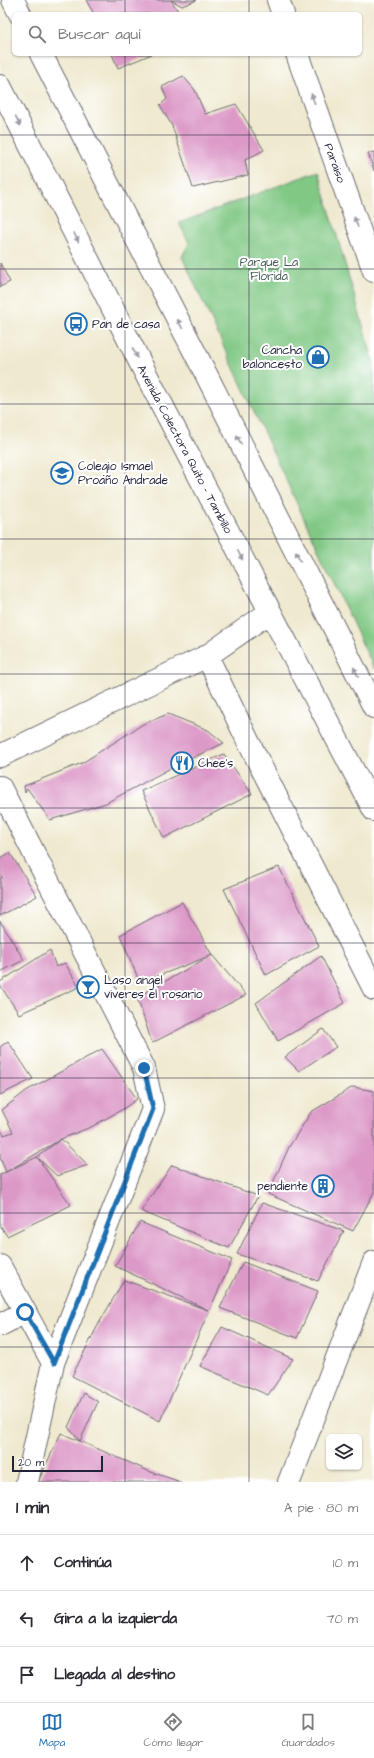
<!DOCTYPE html>
<html lang="es">
<head>
<meta charset="utf-8">
<style>
  :root { --surface:#fff; --page:#f7f7f7; --text:#2b2b33; --muted:#7c7c81; --line:#e1e1e2; --accent:#1f6fb2 }
  body { margin:0; font-family:"Architects Daughter",sans-serif; background:var(--page); color:var(--text) }
  .controls { position:absolute; right:12px; bottom:12px; display:grid; overflow:hidden; border-radius:6px; box-shadow:0 1px 3px #0004 }
  .controls button { width:36px; height:36px; display:grid; place-items:center; padding:0; border:0; border-bottom:1px solid var(--line); background:var(--surface); color:var(--text); font:20px sans-serif }
  .scale { position:absolute; left:12px; bottom:10px; width:91px; box-sizing:border-box; padding-left:4px; border:2px solid #22223b; border-top:0; font-size:11px; line-height:14px; white-space:nowrap; color:#22223b; -webkit-text-stroke:3px #fff; paint-order:stroke }
  .stop { position:absolute; width:12px; height:12px; margin:-9px; border:3px solid #1f6fb2; border-radius:50%; background:#fff }
  .stop.end { background:#1f6fb2; border-color:#fff; box-shadow:0 1px 4px #0008 }
  .list { margin:0; padding:0; list-style:none }
  h2 { display:flex; justify-content:space-between; align-items:center; height:52px; margin:0; padding:0 16px; font-size:17px }
  h2 small { font-size:13px; font-weight:400; color:var(--muted) }
  .list li { display:grid; grid-template-columns:26px 1fr auto; gap:12px; align-items:center; box-sizing:border-box; height:56px; padding:0 16px; border-top:1px solid var(--line) }
  .list b { display:block; font-size:15px; white-space:nowrap }
  .list em { font-size:13px; font-style:normal; color:var(--muted) }
  .icon { flex:none; width:22px; height:22px; fill:none; stroke:currentColor; stroke-width:2; stroke-linecap:round; stroke-linejoin:round }
  .map { position:relative; flex:none; width:374px; height:1482px; overflow:hidden }
  .search { position:absolute; background:var(--surface); box-shadow:0 1px 3px #0004; left:12px; right:12px; top:12px; height:44px; display:flex; align-items:center; gap:10px; box-sizing:border-box; padding:0 14px; border-radius:6px; color:var(--muted); font-size:15px }
  .sheet { height:220px; background:var(--surface) }
  nav { display:flex; justify-content:space-around; align-items:center; box-sizing:border-box; height:56px; border-top:1px solid var(--line); background:var(--surface); font-size:11px; color:var(--muted) }
  nav a { display:grid; justify-items:center; gap:2px }
  nav .on { color:var(--accent) }
  .map>svg:first-child { display:block }
  .green { fill:#80c884; stroke:#517560 }
  .building { fill:#dc99c8 }
  .lines { fill:none; stroke-linecap:round; stroke-linejoin:round }
  .minor-casing { stroke:#6a686f; stroke-width:24 }
  .major-casing { stroke:#6a686f; stroke-width:24 }
  .highway-casing { stroke:#6a686f; stroke-width:24 }
  .minor { stroke:#fff; stroke-width:22 }
  .major { stroke:#fff; stroke-width:22 }
  .highway { stroke:#fff; stroke-width:22 }
  .oneway { fill:#9c9ca7 }
  .route { stroke:#1f6fb2; stroke-width:5 }
  .grid { fill:none; stroke:#22223b; stroke-width:1; stroke-opacity:0.55 }
  .labels { text-anchor:middle; stroke-width:4; stroke-linejoin:round; paint-order:stroke }
  .street-label { font-size:12px; fill:#22223b; stroke:#fff }
  .park-label { font-size:12px; fill:#435c55; stroke:#fff }
  .poi-label { font-size:12px; fill:#22223b; stroke:#fff; text-anchor:start }
</style>
</head>
<body>
<div class="map">
<svg width="374" height="1482" viewBox="0 0 374 1482">
  <rect width="100%" height="100%" fill="#fff"/>
  <filter id="ink" filterUnits="userSpaceOnUse"><feTurbulence type="fractalNoise" baseFrequency=".025" numOctaves="2"/><feDisplacementMap in="SourceGraphic" scale="8" xChannelSelector="R" yChannelSelector="G"/><feConvolveMatrix kernelMatrix="1 2 1 2 8 2 1 2 1" color-interpolation-filters="sRGB"/></filter>
  <filter id="wash" filterUnits="userSpaceOnUse"><feTurbulence type="fractalNoise" baseFrequency=".012" numOctaves="4" result="noise"/><feDisplacementMap in="SourceGraphic" scale="16" xChannelSelector="R" yChannelSelector="G"/><feGaussianBlur stdDeviation="0.9" result="paint"/><feColorMatrix in="noise" values="0 0 0 0 0 0 0 0 0 0 0 0 0 0 0 0 0 1.4 0 .05"/><feComposite in="paint" operator="in"/></filter>
  <g filter="url(#wash)">
    <rect width="100%" height="100%" fill="#efe9cf"/>
    <polygon class="green" points="318,171 374,363 374,669 182,257 189,243 179,223"/>
    <g id="blocks">
      <g class="building">
        <polygon points="86,0 171,0 180,14 94,14"/>
        <polygon points="171,0 197,0 182,6"/>
        <polygon points="112,54 152,54 118,68"/>
        <polygon points="183,76 195,90 205,114 236,104 264,150 245,160 248,175 193,188 172,126 160,105 167,99 162,87"/>
        <polygon points="374,152 374,171 368,153"/>
        <polygon points="0,263 10,282 0,287"/>
        <polygon points="168,714 208,730 224,743 169,769 106,803 50,820 27,788 25,792 24,786 82,763 143,724"/>
        <polygon points="224,754 252,794 164,838 141,791"/>
        <polygon points="10,853 37,896 0,916 0,879 2,878 0,874 0,858"/>
        <polygon points="279,867 319,946 266,975 224,889"/>
        <polygon points="182,902 212,955 246,995 152,1043 137,997 212,955 140,983 120,935"/>
        <polygon points="0,921 24,960 0,972"/>
        <polygon points="50,950 56,967 65,963 79,987 19,1014 0,985 0,982"/>
        <polygon points="321,956 345,1003 278,1041 256,1003"/>
        <polygon points="323,1029 336,1047 299,1071 285,1057"/>
        <polygon points="8,1041 33,1079 0,1095 0,1047"/>
        <polygon points="102,1049 137,1099 123,1109 91,1127 61,1139 88,1165 57,1176 37,1157 61,1139 6,1172 37,1157 71,1205 7,1236 0,1225 0,1174 6,1172 0,1158 0,1129 4,1135 13,1132 2,1110 26,1091"/>
        <polygon points="353,1087 374,1091 374,1192 353,1231 268,1194 289,1147 311,1112"/>
        <polygon points="172,1165 258,1196 229,1248 141,1211"/>
        <polygon points="262,1203 344,1231 318,1281 237,1254"/>
        <polygon points="140,1222 232,1260 160,1421 72,1376 98,1325 124,1280 208,1310 115,1266"/>
        <polygon points="243,1262 318,1291 297,1338 220,1308"/>
        <polygon points="222,1327 293,1359 268,1395 200,1366"/>
        <polygon points="84,1393 98,1402 80,1441 68,1427"/>
        <polygon points="61,1433 151,1472 181,1482 38,1482"/>
      </g>
    </g>
  </g>
  <g filter="url(#ink)">
    <use href="#blocks" fill-opacity="0" stroke="#6a686f" stroke-width="1"/>
    <g class="lines">
      <g class="minor-casing">
        <g id="minor">
          <polyline points="207,656 249,743 374,989"/>
          <polyline points="0,756 207,656 270,612"/>
          <polyline points="0,787 144,1068 153,1109 53,1363 27,1482"/>
          <polyline points="0,1266 53,1363"/>
          <polyline points="0,1325 25,1312"/>
          <polyline points="289,1482 374,1262"/>
        </g>
      </g>
      <g class="major-casing">
        <g id="major">
          <polyline points="278,0 283,14"/>
          <polyline points="297,54 374,271"/>
        </g>
      </g>
      <g class="highway-casing">
        <g id="highway">
          <polyline points="13,0 20,14"/>
          <polyline points="41,54 207,376 374,707"/>
          <polyline points="0,86 150,382 374,810"/>
        </g>
      </g>
      <use href="#minor" class="minor"/>
      <use href="#major" class="major"/>
      <use href="#highway" class="highway"/>
    </g>
    <defs><path id="oneway-solid" d="M-6-.8H1V-3.2L6.5 0L1 3.2V.8H-6Z"/></defs>
    <g class="oneway">
      <use href="#oneway-solid" transform="translate(313 99) rotate(-109)"/>
      <use href="#oneway-solid" transform="translate(18 121) rotate(63)"/>
      <use href="#oneway-solid" transform="translate(356 222) rotate(-110)"/>
      <use href="#oneway-solid" transform="translate(76 237) rotate(63)"/>
      <use href="#oneway-solid" transform="translate(180 324) rotate(-117)"/>
      <use href="#oneway-solid" transform="translate(135 353) rotate(63)"/>
      <use href="#oneway-solid" transform="translate(239 440) rotate(-117)"/>
      <use href="#oneway-solid" transform="translate(240 555) rotate(62)"/>
      <use href="#oneway-solid" transform="translate(298 556) rotate(-117)"/>
      <use href="#oneway-solid" transform="translate(356 672) rotate(-117)"/>
    </g>
  </g>
  <g class="lines" filter="url(#ink)">
    <polyline class="route" points="25,1312 54,1363 153,1109 144,1068"/>
  </g>
  <path class="grid" d="M125,0V14M249,0V14M125,54V1482M249,54V1482M0,135H374M0,269H374M0,404H374M0,539H374M0,674H374M0,808H374M0,943H374M0,1078H374M0,1213H374M0,1347H374"/>
  <defs>
    <g id="bus-ring" transform="scale(1.15)"><circle r="9.5" fill="#fff" stroke="#1f6fb2" stroke-width="1.5"/><path d="M-5-6H5V4H4V6H2V4H-2V6H-4V4H-5ZM-3.5-4V0h7V-4ZM-3.5 1.2v1.5H-2V1.2ZM2 1.2v1.5H3.5V1.2Z" fill="#1f6fb2"/></g>
    <g id="shop-ring" transform="scale(1.15)"><circle r="9.5" fill="#fff" stroke="#1f6fb2" stroke-width="1.5"/><path d="M-5-2.5h2.3a2.7 3.5 0 0 1 5.4 0H5L5.5 6h-11ZM-1.5-2.5h3a1.5 2.3 0 0 0-3 0Z" fill="#1f6fb2"/></g>
    <g id="school-ring" transform="scale(1.15)"><circle r="9.5" fill="#fff" stroke="#1f6fb2" stroke-width="1.5"/><path d="M0-5L7-2L0 1L-7-2ZM-4 1L0 2.5L4 1V4Q0 6-4 4Z" fill="#1f6fb2"/></g>
    <g id="restaurant-ring" transform="scale(1.15)"><circle r="9.5" fill="#fff" stroke="#1f6fb2" stroke-width="1.5"/><path d="M-5-6h1v4h1v-4h1v4h1v-4h1v5L-1.5 .5V6h-2V.5L-5-1ZM5-6V6H3V1.5H1.5Q1.5-4 5-6Z" fill="#1f6fb2"/></g>
    <g id="bar-ring" transform="scale(1.15)"><circle r="9.5" fill="#fff" stroke="#1f6fb2" stroke-width="1.5"/><path d="M-6-5H6L.8 .8V4.5H3.5V6h-7V4.5H-.8V.8Z" fill="#1f6fb2"/></g>
    <g id="building-ring" transform="scale(1.15)"><circle r="9.5" fill="#fff" stroke="#1f6fb2" stroke-width="1.5"/><path d="M-4-6H4V6H1V3H-1V6H-4ZM-2.5-4.3h1.7v1.8h-1.7ZM.8-4.3h1.7v1.8H.8ZM-2.5-1h1.7V.8h-1.7ZM.8-1h1.7V.8H.8Z" fill="#1f6fb2"/></g>
  </defs>
  <g fill-rule="evenodd">
    <use href="#bus-ring" x="76" y="324"/>
    <use href="#shop-ring" x="318" y="357"/>
    <use href="#school-ring" x="62" y="473"/>
    <use href="#restaurant-ring" x="182" y="763"/>
    <use href="#bar-ring" x="88" y="987"/>
    <use href="#building-ring" x="323" y="1186"/>
  </g>
  <g class="labels">
    <g class="street-label">
      <text transform="translate(335 163) rotate(70)" y="4">Paraiso</text>
      <text transform="translate(185 449) rotate(62)" y="4">Avenida Colectora Quito - Tambillo</text>
    </g>
    <g class="park-label">
      <text x="269" y="266">Parque La<tspan x="269" dy="14">Florida</tspan></text>
    </g>
    <g class="poi-label">
      <text x="92" y="328">Pan de casa</text>
      <text x="302" y="354" text-anchor="end">Cancha<tspan x="302" dy="14">baloncesto</tspan></text>
      <text x="78" y="470">Colegio Ismael<tspan x="78" dy="14">Proaño Andrade</tspan></text>
      <text x="198" y="767">Chee's</text>
      <text x="104" y="984">Laso angel<tspan x="104" dy="14">viveres el rosario</tspan></text>
      <text x="308" y="1190" text-anchor="end">pendiente</text>
    </g>
  </g>
</svg>
<div class="controls">
<button><svg class="icon" aria-label="layers" viewBox="0 0 24 24"><path d="M12 4l9 5-9 5-9-5zM3 14l9 5 9-5"/></svg></button>
</div>
<div class="scale">20 m</div>
<div class="stop" style="left:25px;top:1312px"></div>
<div class="stop end" style="left:144px;top:1068px"></div>
<div class="search"><svg class="icon" aria-label="search" viewBox="0 0 24 24"><circle cx="10" cy="10" r="6"/><path d="M15 15l6 6"/></svg>Buscar aquí</div>
</div>
<section class="sheet">
<h2>1 min<small>A pie · 80 m</small></h2>
<ul class="list">
<li><svg class="icon" aria-label="ahead" viewBox="0 0 24 24"><path d="M12 20V5M6 11l6-6 6 6"/></svg><div><b>Continúa</b></div><em>10 m</em></li>
<li><svg class="icon" aria-label="left" viewBox="0 0 24 24"><path d="M17 20v-9H6M10 6l-5 5 5 5"/></svg><div><b>Gira a la izquierda</b></div><em>70 m</em></li>
<li><svg class="icon" aria-label="arrive" viewBox="0 0 24 24"><path d="M6 21V4h12l-3 4 3 4H6"/></svg><div><b>Llegada al destino</b></div></li>
</ul>
</section>
<nav>
<a class="on"><svg class="icon" aria-label="map" viewBox="0 0 24 24"><path d="M3 6l6-2 6 2 6-2v14l-6 2-6-2-6 2zM9 4v14M15 6v14"/></svg>Mapa</a>
<a><svg class="icon" aria-label="directions" viewBox="0 0 24 24"><path d="M12 3l9 9-9 9-9-9zM9 14v-3h6M13 9l2 2-2 2"/></svg>Cómo llegar</a>
<a><svg class="icon" aria-label="saved" viewBox="0 0 24 24"><path d="M7 4h10v16l-5-4-5 4z"/></svg>Guardados</a>
</nav>
</body>
</html>
